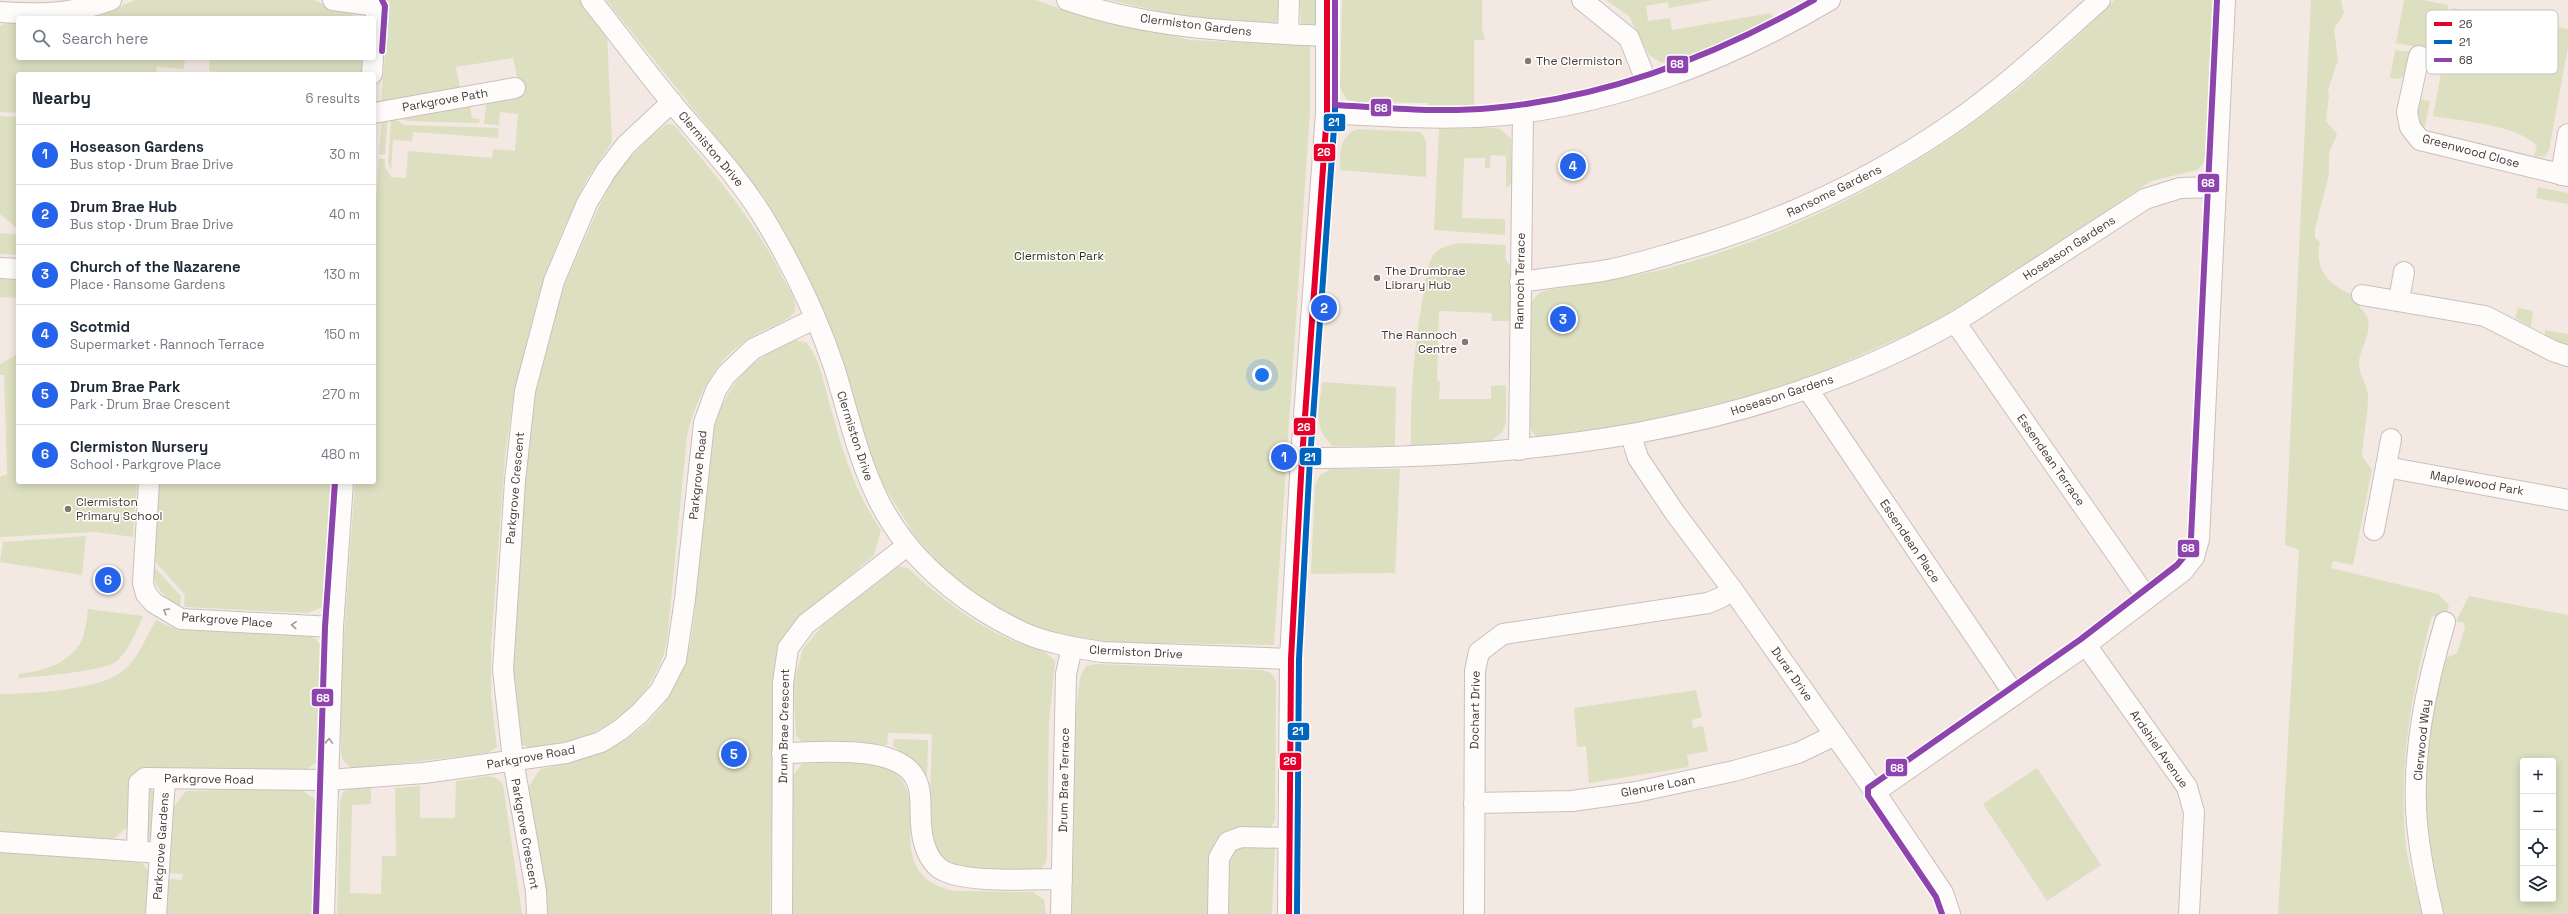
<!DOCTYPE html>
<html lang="en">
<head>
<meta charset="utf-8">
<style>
  :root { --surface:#fff; --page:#f6f6f7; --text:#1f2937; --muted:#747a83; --line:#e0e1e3; --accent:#2563eb }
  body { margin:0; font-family:"Space Grotesk",sans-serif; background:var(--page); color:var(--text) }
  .controls { position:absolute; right:12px; bottom:12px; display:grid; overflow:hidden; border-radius:4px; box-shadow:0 2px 10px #0003 }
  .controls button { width:36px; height:36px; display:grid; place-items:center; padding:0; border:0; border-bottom:1px solid var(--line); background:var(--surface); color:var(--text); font:20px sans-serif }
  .you { position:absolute; left:1262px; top:375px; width:14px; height:14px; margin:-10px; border:3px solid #fff; border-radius:50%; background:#1a73e8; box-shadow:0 0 0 6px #1a73e833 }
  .badge { display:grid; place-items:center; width:26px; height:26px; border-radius:50%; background:var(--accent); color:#fff; font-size:13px; font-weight:700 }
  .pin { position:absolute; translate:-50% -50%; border:2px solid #fff; box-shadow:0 1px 4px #0006 }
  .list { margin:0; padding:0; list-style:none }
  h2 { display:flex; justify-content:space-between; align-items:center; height:52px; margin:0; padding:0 16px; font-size:17px }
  h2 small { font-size:13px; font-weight:400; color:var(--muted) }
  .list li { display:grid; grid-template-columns:26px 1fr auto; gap:12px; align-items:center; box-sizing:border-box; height:60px; padding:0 16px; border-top:1px solid var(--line) }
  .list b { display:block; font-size:15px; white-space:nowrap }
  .list p { margin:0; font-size:13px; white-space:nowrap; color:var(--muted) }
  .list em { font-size:13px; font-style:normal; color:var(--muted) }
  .icon { flex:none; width:22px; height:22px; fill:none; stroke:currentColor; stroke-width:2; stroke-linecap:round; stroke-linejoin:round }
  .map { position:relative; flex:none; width:2568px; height:914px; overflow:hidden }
  .search { position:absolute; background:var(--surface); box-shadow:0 2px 10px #0003; left:16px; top:16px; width:360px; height:44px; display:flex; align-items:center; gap:10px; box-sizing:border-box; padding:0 14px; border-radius:4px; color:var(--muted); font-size:15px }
  .panel { position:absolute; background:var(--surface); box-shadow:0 2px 10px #0003; left:16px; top:72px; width:360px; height:412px; border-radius:4px }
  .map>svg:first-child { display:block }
  .green { fill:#dddfc1; fill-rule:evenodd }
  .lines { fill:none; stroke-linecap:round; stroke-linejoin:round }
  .street-casing { stroke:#ccbfbb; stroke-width:22 }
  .secondary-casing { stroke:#ccbfbb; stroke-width:24 }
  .street { stroke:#fdfcfb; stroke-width:20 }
  .secondary { stroke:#fdfcfb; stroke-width:22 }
  .bus-1-casing { stroke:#fff; stroke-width:9 }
  .bus-2-casing { stroke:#fff; stroke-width:9 }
  .bus-3-casing { stroke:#fff; stroke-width:9 }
  .bus-1 { stroke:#e4002b; stroke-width:6 }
  .bus-2 { stroke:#0065bd; stroke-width:6 }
  .bus-3 { stroke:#8e44ad; stroke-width:6 }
  .oneway { stroke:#a29a97 }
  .poi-dot { fill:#847671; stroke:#fff; stroke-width:1.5 }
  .labels { text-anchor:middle; stroke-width:3; stroke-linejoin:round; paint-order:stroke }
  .street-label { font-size:12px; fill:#483933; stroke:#fff }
  .poi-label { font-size:12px; fill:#483933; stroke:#fff; text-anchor:start }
  .park-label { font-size:12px; fill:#2b3113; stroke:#fff }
  .key { fill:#fff; stroke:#c8c4c2; stroke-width:1 }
  .key-label { font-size:11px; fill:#483933 }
  .line-badge { stroke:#fff; stroke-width:1.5 }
  .badge-label { font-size:11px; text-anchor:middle; font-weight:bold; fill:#fff }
</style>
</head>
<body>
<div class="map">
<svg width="2568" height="914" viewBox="0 0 2568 914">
  <rect width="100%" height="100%" fill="#f4e8e3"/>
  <g class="green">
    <polygon points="135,0 313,0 362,18 83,18 101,14"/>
    <path d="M389,0H580L607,34L612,142L587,179L559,239L538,298L514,392L505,457L491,646V696L497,747L487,753L355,769C347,765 342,762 341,752V679L355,482H374V230L379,159H385V166L391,177L406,178L408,151L492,158L493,149L515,151L518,114L500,112L499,125L484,124L487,97L519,90L523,106L509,38L513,58L456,67L460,88L381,106Z"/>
    <polygon points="606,0 1036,0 1069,12 1191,40 1310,46 1310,111 1274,645 1099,642 1019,624 960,586 915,536 874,470 843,361 798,259 764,197"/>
    <polygon points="1110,0 1281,0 1276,23 1266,26 1171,14"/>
    <polygon points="1300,0 1316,0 1316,22 1310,26 1301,25"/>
    <polygon points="1342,0 1482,0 1482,28 1485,40 1474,40 1474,106 1427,108 1428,103 1357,102 1346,99 1340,87"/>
    <polygon points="1606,0 1713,0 1669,8 1668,2 1646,6 1648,21 1670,18 1672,30 1771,13 1773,20 1689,57 1662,63 1649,55 1629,16"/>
    <path d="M2114,0H2214L2206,153L2203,164L2197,170L2151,181L1995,286L1928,325L1820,373L1771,391L1645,425L1547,438L1537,437L1526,425L1530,304L1539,293C1551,288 1565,288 1578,285C1608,280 1639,276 1669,268C1844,220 1988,130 2114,0Z"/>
    <path d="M2311,0H2341L2344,13L2334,29L2338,60L2328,90L2329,95L2326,121L2337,134L2329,153V174L2315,229V238L2320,242C2314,269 2329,286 2354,295C2355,307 2366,309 2368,320C2371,337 2360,348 2359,362C2358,374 2368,384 2368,397C2368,417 2363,436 2362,456L2372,470L2353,565L2333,561L2331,568L2438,594L2449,605L2445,619L2432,616C2412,688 2399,762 2405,837C2407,863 2416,889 2423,914H2278L2299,550L2285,545Z"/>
    <polygon points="2404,0 2423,0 2448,5 2439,51 2396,43"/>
    <path d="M2453,8L2568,29V47L2549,150L2544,157L2534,156L2537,146C2518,125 2460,121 2433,116Z"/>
    <polygon points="8,22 18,23 18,58 185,58 184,69 157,67 156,74 18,74 18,113 0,112 0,26"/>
    <polygon points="2395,50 2412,52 2407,73 2399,79 2390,78"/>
    <polygon points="210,58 363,58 362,74 246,74 209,71"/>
    <polygon points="2418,99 2430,101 2424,131 2415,118"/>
    <polygon points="470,105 472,118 480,119 479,123 407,121 399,118"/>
    <polygon points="0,116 18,117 18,229 0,214"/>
    <polygon points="388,118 385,155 379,154 382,119"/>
    <polygon points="394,118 404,125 499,128 498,138 413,132 412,141 393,140 391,170 388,163 391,119"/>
    <path d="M667,124L674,125L679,131C718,178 756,223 783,278C789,289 797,300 795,312C786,323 768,327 755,335C717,356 697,394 687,436L667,642C653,706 593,748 528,747L521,744L518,736L510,682L520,516L534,392L563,288L597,211L617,171L648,139Z"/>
    <polygon points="1491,128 1500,129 1511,139 1512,183 1506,188 1506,156 1491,155 1490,168 1485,168 1485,158 1464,158 1462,218 1505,219 1505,235 1434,230 1439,129"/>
    <path d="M1358,129L1421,132L1426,141V177L1340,170C1340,154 1339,135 1358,129Z"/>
    <polygon points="2538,187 2568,193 2568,204 2536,198"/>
    <polygon points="0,233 18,235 18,255 0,254"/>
    <path d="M1460,243L1506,245L1505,258L1510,266V321H1491L1492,313L1439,311L1437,379L1440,383L1439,399H1491V386L1506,385V423L1502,432L1491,441L1411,446C1410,396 1414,347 1423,297C1425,286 1426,271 1430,261C1435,248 1448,245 1460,243Z"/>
    <polygon points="0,279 18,280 18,298 0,297"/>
    <polygon points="2518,308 2533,311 2531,327 2515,318"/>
    <polygon points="2545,330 2568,334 2568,344 2556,345 2545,337"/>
    <path d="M795,340L807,343C821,362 825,387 831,409C843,452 855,493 881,530L874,555L805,614L775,663L770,914H543L528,788L540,769C619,756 674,722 691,639C695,619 695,598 697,578C701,536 705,494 709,451C717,398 743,360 795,340Z"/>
    <polygon points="18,354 18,482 137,482 133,537 96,532 0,537 0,477 7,474 4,375 0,375 0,364"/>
    <path d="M1322,382L1396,387L1395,446H1333C1311,426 1320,409 1322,382Z"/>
    <polygon points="1331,469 1400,469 1395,573 1311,574 1315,485 1320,475"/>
    <polygon points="159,482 334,482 326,597 323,607 308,613 184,607 185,595 153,559"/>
    <polygon points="86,536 82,575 0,562 3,542"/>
    <path d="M899,566L908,568C940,598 973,623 1013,641C1026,647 1048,649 1055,662L1049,722L1047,855L1046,862L1041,869L969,870L951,865L938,854L929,830L932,734L888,733L887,745L803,743L796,736L793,684L803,649L822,626Z"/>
    <path d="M154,567L181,596L180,606C165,599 151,585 154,567Z"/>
    <path d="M2469,596L2568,615V914H2444C2433,869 2425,825 2425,779C2424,740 2435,700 2444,662L2446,658L2457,653L2465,628L2464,623L2456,621ZM2523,761H2553V899H2523Z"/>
    <path d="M88,609L143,616C136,632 130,648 117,661C107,671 35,677 18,678L19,674C43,671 73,663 83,637C86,628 87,618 88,609Z"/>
    <path d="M156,620L178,630L310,636L316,639L322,648L317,762L307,769H153L131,782L128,826L115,838L108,840L0,832V694C29,694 97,690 120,673C137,662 146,637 156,620Z"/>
    <polygon points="1096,664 1263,670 1271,673 1276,681 1275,821 1271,827 1237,828 1216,839 1209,858 1208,914 1072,914 1075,722 1080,677 1086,666"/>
    <polygon points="1696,690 1702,717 1692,720 1693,728 1703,726 1708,751 1687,755 1689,767 1589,783 1586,746 1577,747 1574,708"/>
    <polygon points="894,739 928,740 927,779 914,761 893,746"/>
    <path d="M802,764C819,762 865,762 881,766C888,768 896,773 901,779C926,809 883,877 955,891L1033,892L1044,900L1046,914H790L793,775Z"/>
    <polygon points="2037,768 2101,865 2047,901 1983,804"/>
    <polygon points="488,776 496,778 503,784 522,914 337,914 340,801 343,792 352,788 371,788 371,804 352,805 350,893 381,894 382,856 396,856 395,788 420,786 420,818 455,818 456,781"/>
    <polygon points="150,788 154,792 151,839 144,839 147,789"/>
    <polygon points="300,789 315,799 315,914 166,914 169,879 182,880 183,874 169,873 173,808 186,791"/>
    <polygon points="1239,845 1275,846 1272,914 1227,914 1228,858"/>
    <polygon points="0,852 142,863 150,873 148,914 0,914"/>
  </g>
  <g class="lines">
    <g class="street-casing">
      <g id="street">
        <polyline points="333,0 377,6"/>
        <path d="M591,0C618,34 644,69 672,103C705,142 742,180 768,225C794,269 818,319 834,367C848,412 858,460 880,503C909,560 964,605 1022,632C1046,643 1076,648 1102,652L1291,659"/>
        <path d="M1067,0C1151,29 1239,32 1327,36"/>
        <polyline points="1582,0 1629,38 1647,83"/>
        <path d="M0,12C39,15 73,14 111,0"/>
        <polyline points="1288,34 1289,0"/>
        <polyline points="374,50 377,0"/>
        <polyline points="2419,56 2407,112 2410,127 2420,140 2568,176"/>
        <polyline points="372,74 373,58"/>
        <polyline points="374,113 515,88"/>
        <path d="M1327,113C1382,116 1438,120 1493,116C1611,106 1729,60 1830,0"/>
        <polyline points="2561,175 2568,134"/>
        <polyline points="0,268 18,269"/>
        <path d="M1520,282C1548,278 1575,275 1602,271C1627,267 1652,259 1676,252C1775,224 1868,182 1953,123C2005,87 2052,43 2100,0"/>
        <polyline points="2362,295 2485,316 2553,351 2568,356"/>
        <polyline points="2399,300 2404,272"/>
        <polyline points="1955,322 2147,598"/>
        <polyline points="1807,388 2014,694"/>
        <polyline points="1631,435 1638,458 1675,513 1732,589 1875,792 1943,893 1950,914"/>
        <polyline points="1519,450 1523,112"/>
        <path d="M1302,458C1529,459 1754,435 1955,322C1977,309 1998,294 2020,280C2062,253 2103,226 2145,199L2180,188L2216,187"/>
        <polyline points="2386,467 2391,439"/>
        <polyline points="149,482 143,583 146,594 154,603 181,619 333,627"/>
        <polyline points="2374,530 2386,467 2568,500"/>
        <polyline points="2086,645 2187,787 2194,812 2189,914"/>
        <path d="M782,753C816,753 902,742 917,782C922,793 920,812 921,824C922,840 926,857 939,868C959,884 1034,879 1062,879"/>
        <polyline points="1875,792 2086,645 2183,571 2194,557 2199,539 2225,0"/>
        <polyline points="1474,803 1572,801 1636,792 1734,771 1798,753 1835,735"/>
        <polyline points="0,842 160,853"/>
        <polyline points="137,851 139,783 145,778 328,780 424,773 566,753 601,742 620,730 639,714 660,691 676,660 685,599 704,423 716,390 726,375 753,349 814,319"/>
        <polyline points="156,914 165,779"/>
        <polyline points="324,914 333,627 343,482"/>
        <polyline points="537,914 536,891 513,760 503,670 515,481 525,391 554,281 587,203 606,171 626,145 672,102"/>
        <polyline points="782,914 783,683 788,648 806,624 908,545"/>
        <polyline points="1061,914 1066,674 1072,647"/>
        <polyline points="1218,914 1219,858 1228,842 1241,837 1290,838"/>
        <polyline points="1474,914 1475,671 1479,652 1503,634 1708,603 1722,597 1732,589"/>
        <path d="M2433,914C2426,885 2420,854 2417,824C2411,756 2426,686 2445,622"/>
      </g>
    </g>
    <g class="secondary-casing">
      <polyline id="secondary" points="1289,914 1291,659 1302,458 1327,113 1327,0"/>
    </g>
    <use href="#street" class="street"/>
    <use href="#secondary" class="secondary"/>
    <g class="bus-1-casing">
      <polyline id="bus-1" points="1289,914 1291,659 1302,458 1327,113 1327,0"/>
    </g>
    <g class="bus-2-casing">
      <polyline id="bus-2" points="1297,914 1299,659 1310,459 1335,114 1335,0"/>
    </g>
    <g class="bus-3-casing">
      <g id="bus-3">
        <path d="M1335,0V105C1387,108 1440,113 1492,108C1606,98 1715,56 1814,0"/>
        <polyline points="382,51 385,6 382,0"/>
        <polyline points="316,914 325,627 335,482"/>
        <polyline points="1942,914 1936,897 1868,796 1868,788 2081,639 2177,565 2187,553 2191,538 2217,0"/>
      </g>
    </g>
    <use href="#bus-1" class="bus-1"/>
    <use href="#bus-2" class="bus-2"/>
    <use href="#bus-3" class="bus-3"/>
  </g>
  <defs><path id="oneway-chevron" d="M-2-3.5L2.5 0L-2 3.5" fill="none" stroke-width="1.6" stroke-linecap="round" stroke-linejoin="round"/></defs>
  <g class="oneway">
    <use href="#oneway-chevron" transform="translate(166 611) rotate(-150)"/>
    <use href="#oneway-chevron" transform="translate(294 625) rotate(-177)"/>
    <use href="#oneway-chevron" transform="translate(329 741) rotate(-88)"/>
  </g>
  <g class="poi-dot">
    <circle cx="1528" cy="61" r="4"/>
    <circle cx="1377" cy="278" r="4"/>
    <circle cx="1465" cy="342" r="4"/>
    <circle cx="68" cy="509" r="4"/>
  </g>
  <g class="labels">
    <g class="street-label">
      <text transform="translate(1196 25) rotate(7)" y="4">Clermiston Gardens</text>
      <text transform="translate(445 100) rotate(-10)" y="4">Parkgrove Path</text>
      <text transform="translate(711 149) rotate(50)" y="4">Clermiston Drive</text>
      <text transform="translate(2471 151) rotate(15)" y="4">Greenwood Close</text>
      <text transform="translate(1834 191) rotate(-26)" y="4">Ransome Gardens</text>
      <text transform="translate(2069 248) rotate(-33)" y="4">Hoseason Gardens</text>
      <text transform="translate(1520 281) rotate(-89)" y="4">Rannoch Terrace</text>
      <text transform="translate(1782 395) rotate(-18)" y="4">Hoseason Gardens</text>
      <text transform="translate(855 436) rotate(72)" y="4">Clermiston Drive</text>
      <text transform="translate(2051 460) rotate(55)" y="4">Essendean Terrace</text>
      <text transform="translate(698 475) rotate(-84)" y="4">Parkgrove Road</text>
      <text transform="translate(2477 483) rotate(10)" y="4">Maplewood Park</text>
      <text transform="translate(515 488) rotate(-85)" y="4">Parkgrove Crescent</text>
      <text transform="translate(1910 541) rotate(56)" y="4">Essendean Place</text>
      <text transform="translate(227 620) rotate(4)" y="4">Parkgrove Place</text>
      <text transform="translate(1136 652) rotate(3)" y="4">Clermiston Drive</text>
      <text transform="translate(1792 674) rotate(55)" y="4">Durar Drive</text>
      <text transform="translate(1475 710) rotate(-89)" y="4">Dochart Drive</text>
      <text transform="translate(784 726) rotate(-89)" y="4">Drum Brae Crescent</text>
      <text transform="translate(2422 740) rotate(-84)" y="4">Clerwood Way</text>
      <text transform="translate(2159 749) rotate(55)" y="4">Ardshiel Avenue</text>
      <text transform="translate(531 757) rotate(-10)" y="4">Parkgrove Road</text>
      <text transform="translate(209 779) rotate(1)" y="4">Parkgrove Road</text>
      <text transform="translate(1064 780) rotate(-89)" y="4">Drum Brae Terrace</text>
      <text transform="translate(1658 786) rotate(-11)" y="4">Glenure Loan</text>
      <text transform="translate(525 834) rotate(80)" y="4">Parkgrove Crescent</text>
      <text transform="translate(161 846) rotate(-86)" y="4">Parkgrove Gardens</text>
    </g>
    <g class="poi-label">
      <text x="1536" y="65">The Clermiston</text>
      <text x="1385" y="275">The Drumbrae<tspan x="1385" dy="14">Library Hub</tspan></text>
      <text x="1457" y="339" text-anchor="end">The Rannoch<tspan x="1457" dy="14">Centre</tspan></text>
      <text x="76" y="506">Clermiston<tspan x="76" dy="14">Primary School</tspan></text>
    </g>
    <g class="park-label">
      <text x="1059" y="260">Clermiston Park</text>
    </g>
  </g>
  <rect x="2426" y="10" width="132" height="64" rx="6" class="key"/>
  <rect x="2434" y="22" width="18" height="4" fill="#e4002b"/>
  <rect x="2434" y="40" width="18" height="4" fill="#0065bd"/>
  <rect x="2434" y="58" width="18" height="4" fill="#8e44ad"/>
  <g class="key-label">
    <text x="2459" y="28">26</text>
    <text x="2459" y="46">21</text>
    <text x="2459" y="64">68</text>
  </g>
  <g class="line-badge">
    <rect x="1666" y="55" width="23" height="19" rx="4" fill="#8e44ad"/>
    <rect x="1370" y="98" width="22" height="19" rx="4" fill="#8e44ad"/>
    <rect x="1323" y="113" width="23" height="19" rx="4" fill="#0065bd"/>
    <rect x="1313" y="143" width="23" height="19" rx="4" fill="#e4002b"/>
    <rect x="2197" y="173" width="23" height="20" rx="4" fill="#8e44ad"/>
    <rect x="1293" y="417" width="23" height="19" rx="4" fill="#e4002b"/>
    <rect x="1299" y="447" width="23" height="19" rx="4" fill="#0065bd"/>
    <rect x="2177" y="539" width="23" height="19" rx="4" fill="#8e44ad"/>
    <rect x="311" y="688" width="23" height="19" rx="4" fill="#8e44ad"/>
    <rect x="1287" y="722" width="23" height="19" rx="4" fill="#0065bd"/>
    <rect x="1279" y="752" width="23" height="19" rx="4" fill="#e4002b"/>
    <rect x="1885" y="758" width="23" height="19" rx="4" fill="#8e44ad"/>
  </g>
  <g class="badge-label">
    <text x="1677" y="68">68</text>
    <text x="1381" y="112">68</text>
    <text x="1334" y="126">21</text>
    <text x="1324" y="156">26</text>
    <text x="2208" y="187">68</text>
    <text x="1304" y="431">26</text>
    <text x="1310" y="461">21</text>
    <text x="2188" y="552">68</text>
    <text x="323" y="702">68</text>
    <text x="1298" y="735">21</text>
    <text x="1290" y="765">26</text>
    <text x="1897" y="772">68</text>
  </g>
</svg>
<div class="controls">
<button>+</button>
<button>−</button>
<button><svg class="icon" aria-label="locate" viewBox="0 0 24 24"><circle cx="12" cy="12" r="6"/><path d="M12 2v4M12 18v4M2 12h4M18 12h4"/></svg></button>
<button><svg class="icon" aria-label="layers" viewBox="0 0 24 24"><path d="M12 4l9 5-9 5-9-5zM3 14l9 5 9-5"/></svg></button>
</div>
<div class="you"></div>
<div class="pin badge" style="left:1284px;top:457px">1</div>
<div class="pin badge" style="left:1324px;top:308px">2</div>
<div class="pin badge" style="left:1563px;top:319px">3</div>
<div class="pin badge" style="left:1573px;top:166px">4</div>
<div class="pin badge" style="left:734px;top:754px">5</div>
<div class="pin badge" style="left:108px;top:580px">6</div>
<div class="search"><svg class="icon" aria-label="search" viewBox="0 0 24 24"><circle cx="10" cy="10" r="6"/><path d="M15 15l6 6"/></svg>Search here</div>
<section class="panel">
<h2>Nearby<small>6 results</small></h2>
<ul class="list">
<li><span class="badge">1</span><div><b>Hoseason Gardens</b><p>Bus stop · Drum Brae Drive</p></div><em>30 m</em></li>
<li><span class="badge">2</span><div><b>Drum Brae Hub</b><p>Bus stop · Drum Brae Drive</p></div><em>40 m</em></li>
<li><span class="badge">3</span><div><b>Church of the Nazarene</b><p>Place · Ransome Gardens</p></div><em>130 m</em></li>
<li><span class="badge">4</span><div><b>Scotmid</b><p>Supermarket · Rannoch Terrace</p></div><em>150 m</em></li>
<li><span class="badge">5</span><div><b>Drum Brae Park</b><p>Park · Drum Brae Crescent</p></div><em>270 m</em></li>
<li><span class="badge">6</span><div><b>Clermiston Nursery</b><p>School · Parkgrove Place</p></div><em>480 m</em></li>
</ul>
</section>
</div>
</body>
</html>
